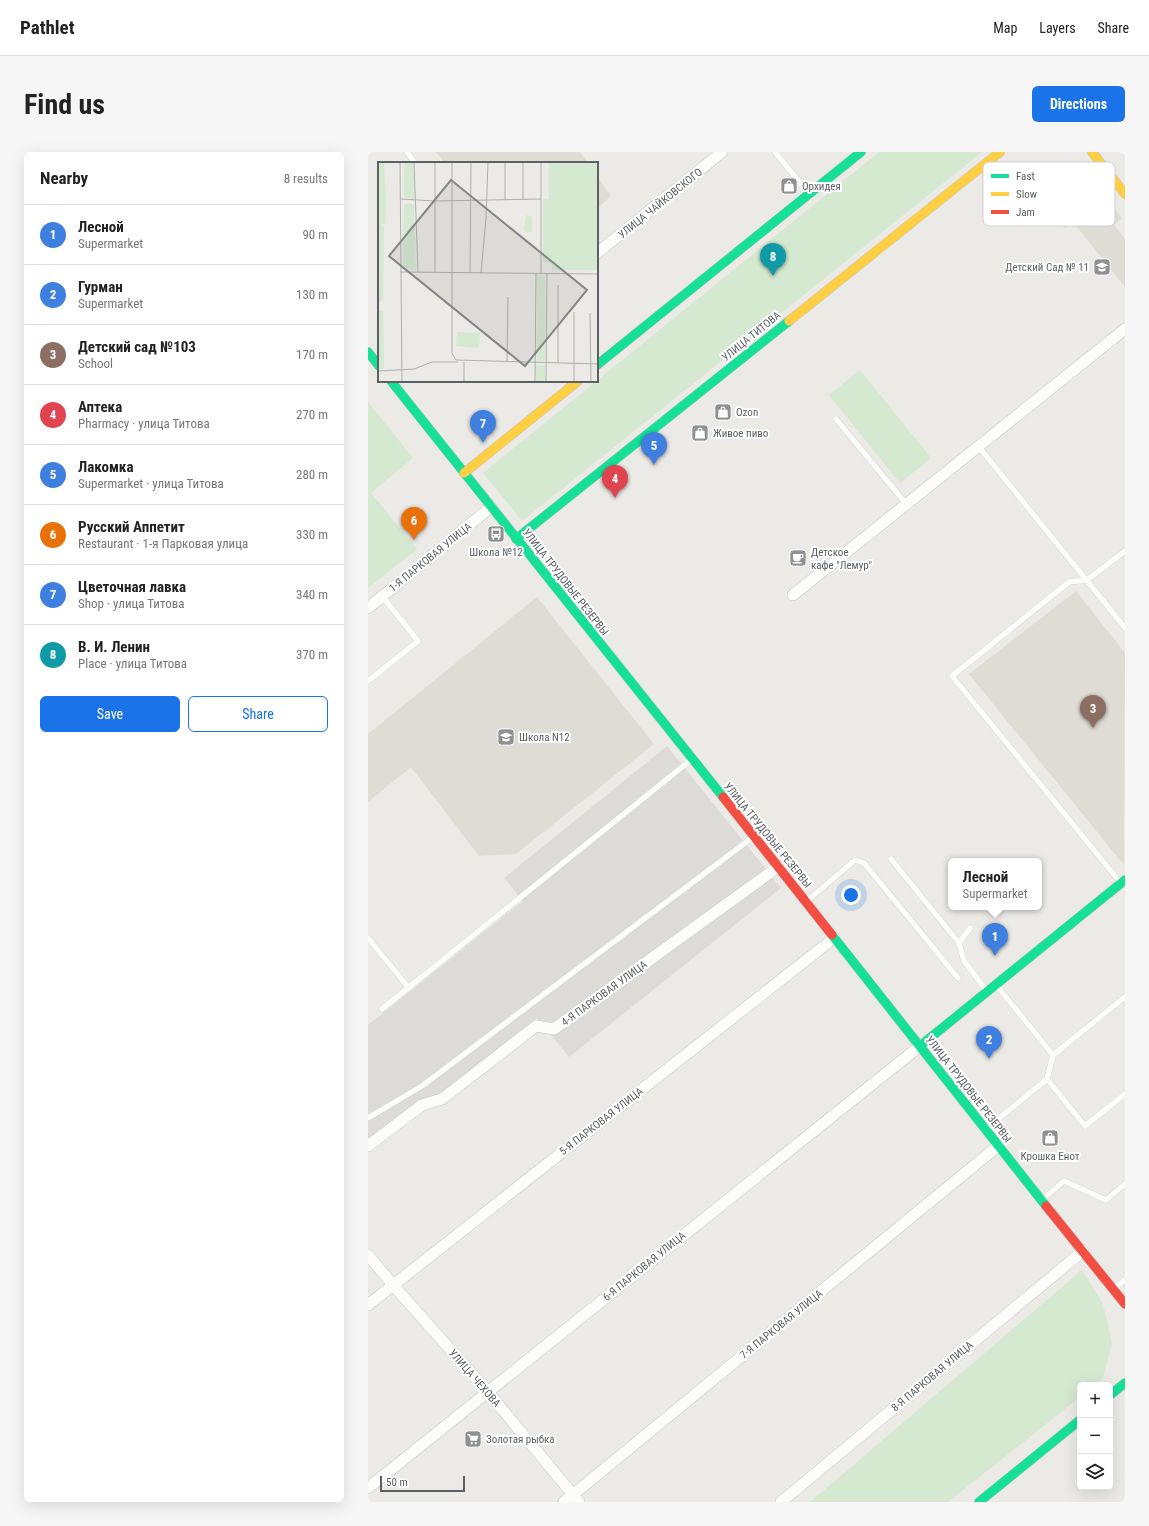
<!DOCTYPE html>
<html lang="en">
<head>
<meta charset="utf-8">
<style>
  :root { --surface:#fff; --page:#f6f6f6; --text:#222; --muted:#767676; --line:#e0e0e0; --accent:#1a73e8 }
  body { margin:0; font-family:"Roboto Condensed",sans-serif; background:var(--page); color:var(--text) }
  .controls { position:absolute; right:12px; bottom:12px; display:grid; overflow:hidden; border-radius:6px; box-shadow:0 4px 16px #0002 }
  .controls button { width:36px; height:36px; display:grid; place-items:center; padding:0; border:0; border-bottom:1px solid var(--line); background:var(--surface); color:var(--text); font:20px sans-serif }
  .scale { position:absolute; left:12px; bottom:10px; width:85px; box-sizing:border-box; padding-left:4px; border:2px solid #5b6065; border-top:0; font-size:11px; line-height:14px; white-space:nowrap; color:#5b6065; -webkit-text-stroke:3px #fff; paint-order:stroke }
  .you { position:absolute; left:483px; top:743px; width:14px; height:14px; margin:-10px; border:3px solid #fff; border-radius:50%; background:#1a73e8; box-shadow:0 0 0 6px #1a73e833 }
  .badge { display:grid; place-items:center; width:26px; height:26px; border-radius:50%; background:var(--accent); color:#fff; font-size:13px; font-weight:700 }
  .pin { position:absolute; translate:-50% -33px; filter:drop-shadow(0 1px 2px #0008) }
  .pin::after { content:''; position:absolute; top:21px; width:14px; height:12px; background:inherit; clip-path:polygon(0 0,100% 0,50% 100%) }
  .popup { position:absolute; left:580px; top:706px; width:94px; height:52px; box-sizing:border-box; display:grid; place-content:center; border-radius:6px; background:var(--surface); filter:drop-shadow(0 1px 3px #0005); font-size:13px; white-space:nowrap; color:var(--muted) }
  .popup b { font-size:15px; color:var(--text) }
  .popup::after { content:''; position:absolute; left:50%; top:100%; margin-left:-8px; border:8px solid transparent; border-top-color:var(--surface) }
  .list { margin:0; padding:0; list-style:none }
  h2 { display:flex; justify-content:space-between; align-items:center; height:52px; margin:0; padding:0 16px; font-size:17px }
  h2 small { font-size:13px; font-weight:400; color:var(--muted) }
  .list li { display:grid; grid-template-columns:26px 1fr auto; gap:12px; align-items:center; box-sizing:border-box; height:60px; padding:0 16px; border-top:1px solid var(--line) }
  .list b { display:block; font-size:15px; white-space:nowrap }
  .list p { margin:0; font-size:13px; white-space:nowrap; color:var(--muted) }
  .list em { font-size:13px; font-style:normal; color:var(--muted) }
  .actions { display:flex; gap:8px; padding:12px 16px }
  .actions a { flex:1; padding:9px 0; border:1px solid var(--accent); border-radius:6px; text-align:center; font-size:14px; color:var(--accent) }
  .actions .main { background:var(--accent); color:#fff }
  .icon { flex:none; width:22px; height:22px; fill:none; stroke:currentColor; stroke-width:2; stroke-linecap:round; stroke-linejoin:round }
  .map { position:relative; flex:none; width:757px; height:1350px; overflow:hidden; border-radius:6px }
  header { display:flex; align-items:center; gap:24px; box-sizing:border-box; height:56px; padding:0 20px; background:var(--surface); border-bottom:1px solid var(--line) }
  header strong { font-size:19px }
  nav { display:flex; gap:22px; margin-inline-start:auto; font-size:14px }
  .intro { display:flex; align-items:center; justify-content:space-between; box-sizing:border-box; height:96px; padding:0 24px }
  h1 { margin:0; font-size:28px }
  .button { padding:10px 18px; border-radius:6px; background:var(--accent); color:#fff; font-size:14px; font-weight:700 }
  main { display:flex; gap:24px; padding:0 24px }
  aside { flex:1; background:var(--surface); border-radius:6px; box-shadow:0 4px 16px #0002 }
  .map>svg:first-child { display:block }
  .industrial { fill:#dddbd7 }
  .education { fill:#dfdcd6 }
  .green { fill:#d4e9d0 }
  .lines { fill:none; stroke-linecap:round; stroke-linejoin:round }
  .lane-casing { stroke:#c7c7c7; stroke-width:6 }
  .street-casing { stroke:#c7c7c7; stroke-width:12 }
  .fast-casing { stroke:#c8c8c8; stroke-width:10 }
  .slow-casing { stroke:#c8c8c8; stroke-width:10 }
  .jam-casing { stroke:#c8c8c8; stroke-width:10 }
  .lane { stroke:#fcfcfb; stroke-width:5.5 }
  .street { stroke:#fcfcfb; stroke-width:11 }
  .fast { stroke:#16e098; stroke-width:9 }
  .slow { stroke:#ffcf43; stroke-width:9 }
  .jam { stroke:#f24e42; stroke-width:9 }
  .labels { text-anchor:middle; stroke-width:4; stroke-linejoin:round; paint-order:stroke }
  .poi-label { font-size:11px; fill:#5b6065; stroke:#fff; text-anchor:start }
  .street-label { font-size:11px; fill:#5b6065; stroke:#fff }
  .inset-road { fill:none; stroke:#aeafae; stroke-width:1 }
  .view { fill:#848689; fill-opacity:0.15; stroke:#848689; stroke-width:2 }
  .inset-edge { fill:none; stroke:#5b6065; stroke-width:2 }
  .key { fill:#fff; stroke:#cecfd1; stroke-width:1 }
  .key-label { font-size:11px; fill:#5b6065 }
</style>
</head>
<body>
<header>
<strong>Pathlet</strong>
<nav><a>Map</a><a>Layers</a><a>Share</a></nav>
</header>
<div class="intro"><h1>Find us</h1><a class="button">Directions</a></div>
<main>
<aside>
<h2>Nearby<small>8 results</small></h2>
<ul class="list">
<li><span class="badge" style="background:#3f7fe0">1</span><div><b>Лесной</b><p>Supermarket</p></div><em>90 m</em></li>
<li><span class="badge" style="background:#3f7fe0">2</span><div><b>Гурман</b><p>Supermarket</p></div><em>130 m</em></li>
<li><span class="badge" style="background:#8d6e63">3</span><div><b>Детский сад №103</b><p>School</p></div><em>170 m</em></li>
<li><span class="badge" style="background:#e0444e">4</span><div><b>Аптека</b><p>Pharmacy · улица Титова</p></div><em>270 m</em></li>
<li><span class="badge" style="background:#3f7fe0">5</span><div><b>Лакомка</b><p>Supermarket · улица Титова</p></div><em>280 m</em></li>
<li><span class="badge" style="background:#e8710a">6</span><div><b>Русский Аппетит</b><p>Restaurant · 1-я Парковая улица</p></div><em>330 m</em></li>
<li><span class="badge" style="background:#3f7fe0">7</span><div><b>Цветочная лавка</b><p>Shop · улица Титова</p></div><em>340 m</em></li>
<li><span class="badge" style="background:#0f9aa8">8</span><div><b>В. И. Ленин</b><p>Place · улица Титова</p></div><em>370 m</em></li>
</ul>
<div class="actions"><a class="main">Save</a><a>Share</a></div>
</aside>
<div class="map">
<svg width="757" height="1350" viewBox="0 0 757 1350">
  <rect width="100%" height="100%" fill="#eceae6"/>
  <polygon class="industrial" points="299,594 413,736 201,905 169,866 0,1000 0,873 155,749 136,726"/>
  <g class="education">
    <polygon points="68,0 212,0 220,11 77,11"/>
    <polygon points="718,20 754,66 746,73 757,87 757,135 705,70 697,76 678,52"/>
    <polygon points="229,24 243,44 229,57"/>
    <polygon points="708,439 757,501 756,713 601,522"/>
    <polygon points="169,445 286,592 148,702 111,704 43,615 0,650 0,582"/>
  </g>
  <g class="green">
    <polygon points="511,0 614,0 154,369 115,321"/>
    <polygon points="492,218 563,306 532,331 461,243"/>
    <polygon points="0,250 45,306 3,341 49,397 0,436"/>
    <polygon points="714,1118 735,1152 744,1191 735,1226 726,1233 712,1233 712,1245 580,1350 442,1350"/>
  </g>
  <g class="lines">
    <g class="lane-casing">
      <g id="lane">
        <polyline points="39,0 47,11"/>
        <polyline points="407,0 441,42"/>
        <polyline points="468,267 539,353"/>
        <polyline points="611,295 757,476"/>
        <polyline points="0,529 50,489 14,444"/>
        <polyline points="523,707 591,791"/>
        <polyline points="752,730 584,524 701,430 719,428 757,399"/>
        <polyline points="439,749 487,708 496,711 590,826"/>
        <polyline points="602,776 591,791 596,809 619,839"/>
        <polyline points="0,786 40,835"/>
        <polyline points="629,834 685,903 757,845"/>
        <polyline points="14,857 324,607"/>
        <polyline points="679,927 685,903"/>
        <polyline points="0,966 54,934 385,685"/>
        <polyline points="619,976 679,927 717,974 757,942"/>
        <polyline points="675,1047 696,1029 738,1048 757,1032"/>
        <polyline points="746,1137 757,1128"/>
      </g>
    </g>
    <g class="street-casing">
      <g id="street">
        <polyline points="229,101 354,0"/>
        <polyline points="425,443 757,177"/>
        <polyline points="0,456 123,355"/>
        <polyline points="0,994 54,953 74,947 168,874 186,877 410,715"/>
        <polyline points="0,1103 25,1133 119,1239 211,1350"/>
        <polyline points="0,1153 466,786"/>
        <polyline points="0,1336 552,894"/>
        <polyline points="196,1350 630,994"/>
        <polyline points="413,1350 715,1099"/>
      </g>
    </g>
    <g class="fast-casing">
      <g id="fast">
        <polyline points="0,200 11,214"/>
        <polyline points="229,213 493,0"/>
        <polyline points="23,229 355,645"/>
        <polyline points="148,387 421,169"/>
        <polyline points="464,783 678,1054"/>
        <polyline points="552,894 757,728"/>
        <polyline points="742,1243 757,1231"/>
        <polyline points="611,1350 712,1268"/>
      </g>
    </g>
    <g class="slow-casing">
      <g id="slow">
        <polyline points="724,0 757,42"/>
        <polyline points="421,169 632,0"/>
        <polyline points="96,321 210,229"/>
      </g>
    </g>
    <g class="jam-casing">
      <g id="jam">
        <polyline points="355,645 464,783"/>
        <polyline points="678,1054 757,1152"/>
      </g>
    </g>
    <use href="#lane" class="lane"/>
    <use href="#street" class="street"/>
    <use href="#fast" class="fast"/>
    <use href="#slow" class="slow"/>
    <use href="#jam" class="jam"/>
  </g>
  <defs>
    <g id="shop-square" transform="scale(0.9)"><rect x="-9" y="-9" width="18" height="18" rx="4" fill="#8e9092" stroke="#fff"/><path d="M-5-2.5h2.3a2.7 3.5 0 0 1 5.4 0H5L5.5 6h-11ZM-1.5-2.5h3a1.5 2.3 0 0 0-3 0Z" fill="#fff"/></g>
    <g id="school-square" transform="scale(0.9)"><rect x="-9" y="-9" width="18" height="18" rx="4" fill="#8e9092" stroke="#fff"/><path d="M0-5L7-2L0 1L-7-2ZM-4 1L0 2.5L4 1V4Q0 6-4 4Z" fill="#fff"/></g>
    <g id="bus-square" transform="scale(0.9)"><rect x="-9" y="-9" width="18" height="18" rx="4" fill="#8e9092" stroke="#fff"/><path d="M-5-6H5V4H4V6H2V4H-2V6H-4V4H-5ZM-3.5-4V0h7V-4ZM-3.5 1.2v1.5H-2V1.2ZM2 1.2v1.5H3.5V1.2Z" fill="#fff"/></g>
    <g id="cafe-square" transform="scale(0.9)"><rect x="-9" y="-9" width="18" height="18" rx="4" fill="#8e9092" stroke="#fff"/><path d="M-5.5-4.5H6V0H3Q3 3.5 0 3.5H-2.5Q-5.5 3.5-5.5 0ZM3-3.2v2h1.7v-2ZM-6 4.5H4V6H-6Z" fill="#fff"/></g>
    <g id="supermarket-square" transform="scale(0.9)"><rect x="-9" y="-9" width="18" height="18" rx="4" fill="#8e9092" stroke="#fff"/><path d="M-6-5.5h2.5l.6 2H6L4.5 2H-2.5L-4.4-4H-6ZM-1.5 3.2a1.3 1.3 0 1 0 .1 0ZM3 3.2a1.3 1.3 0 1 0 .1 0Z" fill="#fff"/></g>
  </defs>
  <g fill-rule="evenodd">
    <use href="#shop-square" x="421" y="34"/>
    <use href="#school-square" x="734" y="115"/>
    <use href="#shop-square" x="355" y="260"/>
    <use href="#shop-square" x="332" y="281"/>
    <use href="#bus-square" x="128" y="382"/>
    <use href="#cafe-square" x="430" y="406"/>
    <use href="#school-square" x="138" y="585"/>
    <use href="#shop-square" x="682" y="986"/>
    <use href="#supermarket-square" x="105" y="1287"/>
  </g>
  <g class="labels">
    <g class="poi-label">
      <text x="434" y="38">Орхидея</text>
      <text x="721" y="119" text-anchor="end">Детский Сад № 11</text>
      <text x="368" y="264">Ozon</text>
      <text x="345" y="285">Живое пиво</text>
      <text x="128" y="404" text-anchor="middle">Школа №12</text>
      <text x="443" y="404">Детское<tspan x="443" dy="13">кафе "Лемур"</tspan></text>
      <text x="151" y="589">Школа N12</text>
      <text x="682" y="1008" text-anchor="middle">Крошка Енот</text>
      <text x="118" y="1291">Золотая рыбка</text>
    </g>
    <g class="street-label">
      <text transform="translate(292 51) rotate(-39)" y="4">УЛИЦА ЧАЙКОВСКОГО</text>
      <text transform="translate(383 184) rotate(-39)" y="4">УЛИЦА ТИТОВА</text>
      <text transform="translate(62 405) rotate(-39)" y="4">1-Я ПАРКОВАЯ УЛИЦА</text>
      <text transform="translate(198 430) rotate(52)" y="4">УЛИЦА ТРУДОВЫЕ РЕЗЕРВЫ</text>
      <text transform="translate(400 683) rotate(51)" y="4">УЛИЦА ТРУДОВЫЕ РЕЗЕРВЫ</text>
      <text transform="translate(236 841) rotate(-36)" y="4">4-Я ПАРКОВАЯ УЛИЦА</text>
      <text transform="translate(601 937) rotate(52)" y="4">УЛИЦА ТРУДОВЫЕ РЕЗЕРВЫ</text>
      <text transform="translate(233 969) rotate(-38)" y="4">5-Я ПАРКОВАЯ УЛИЦА</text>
      <text transform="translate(276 1114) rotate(-39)" y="4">6-Я ПАРКОВАЯ УЛИЦА</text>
      <text transform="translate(413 1172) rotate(-39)" y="4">7-Я ПАРКОВАЯ УЛИЦА</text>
      <text transform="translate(564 1224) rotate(-40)" y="4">8-Я ПАРКОВАЯ УЛИЦА</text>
      <text transform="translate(107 1226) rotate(49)" y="4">УЛИЦА ЧЕХОВА</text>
    </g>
  </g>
  <g transform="translate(10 10)">
    <rect width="220" height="220" fill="#eceae6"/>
    <path d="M0,0H6L8,39L7,62L3,63L6,64L5,137L0,142ZM26,0H35L37,36L35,37L26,35ZM171,0H220V108H174V101L165,100V37H171ZM26,42H36L38,109L28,106L25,102ZM148,53L154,55V69L150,71L146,68ZM159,113H167V199H159ZM0,149H5L6,207H0ZM79,170L102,171L101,186L78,184ZM158,203H167V220H158Z" fill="#d4e9d0"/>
    <path class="inset-road" d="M22,0L24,220M36,0L40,110M57,0V110M127,0V38M145,0V38M163,0V111M23,37L57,39L163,37M23,110L220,112M74,111V0M74,111V191L78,198L220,202M92,111L93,0M103,111L108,56L110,0M180,123V201M196,150V220M212,151L213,220M129,200L130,135M0,209L36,207L54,200H80M86,220V200M157,220L158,111M168,220L169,111"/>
    <path class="view" d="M73,18L209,128L147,204L11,94Z"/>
    <rect width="220" height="220" class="inset-edge"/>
  </g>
  <rect x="615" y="10" width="132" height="64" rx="6" class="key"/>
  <rect x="623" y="22" width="18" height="4" fill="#16e098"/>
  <rect x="623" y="40" width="18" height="4" fill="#ffcf43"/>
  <rect x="623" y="58" width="18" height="4" fill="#f24e42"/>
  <g class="key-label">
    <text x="648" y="28">Fast</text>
    <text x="648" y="46">Slow</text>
    <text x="648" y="64">Jam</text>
  </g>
</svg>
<div class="controls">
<button>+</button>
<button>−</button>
<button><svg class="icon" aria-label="layers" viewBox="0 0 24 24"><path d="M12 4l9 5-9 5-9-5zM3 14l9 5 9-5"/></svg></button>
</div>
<div class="scale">50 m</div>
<div class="you"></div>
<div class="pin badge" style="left:627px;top:804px;background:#3f7fe0">1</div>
<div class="popup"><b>Лесной</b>Supermarket</div>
<div class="pin badge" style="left:621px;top:907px;background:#3f7fe0">2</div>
<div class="pin badge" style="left:725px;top:576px;background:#8d6e63">3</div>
<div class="pin badge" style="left:247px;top:346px;background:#e0444e">4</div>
<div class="pin badge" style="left:286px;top:313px;background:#3f7fe0">5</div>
<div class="pin badge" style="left:46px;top:388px;background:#e8710a">6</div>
<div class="pin badge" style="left:115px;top:291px;background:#3f7fe0">7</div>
<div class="pin badge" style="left:405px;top:124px;background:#0f9aa8">8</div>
</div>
</main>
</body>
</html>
